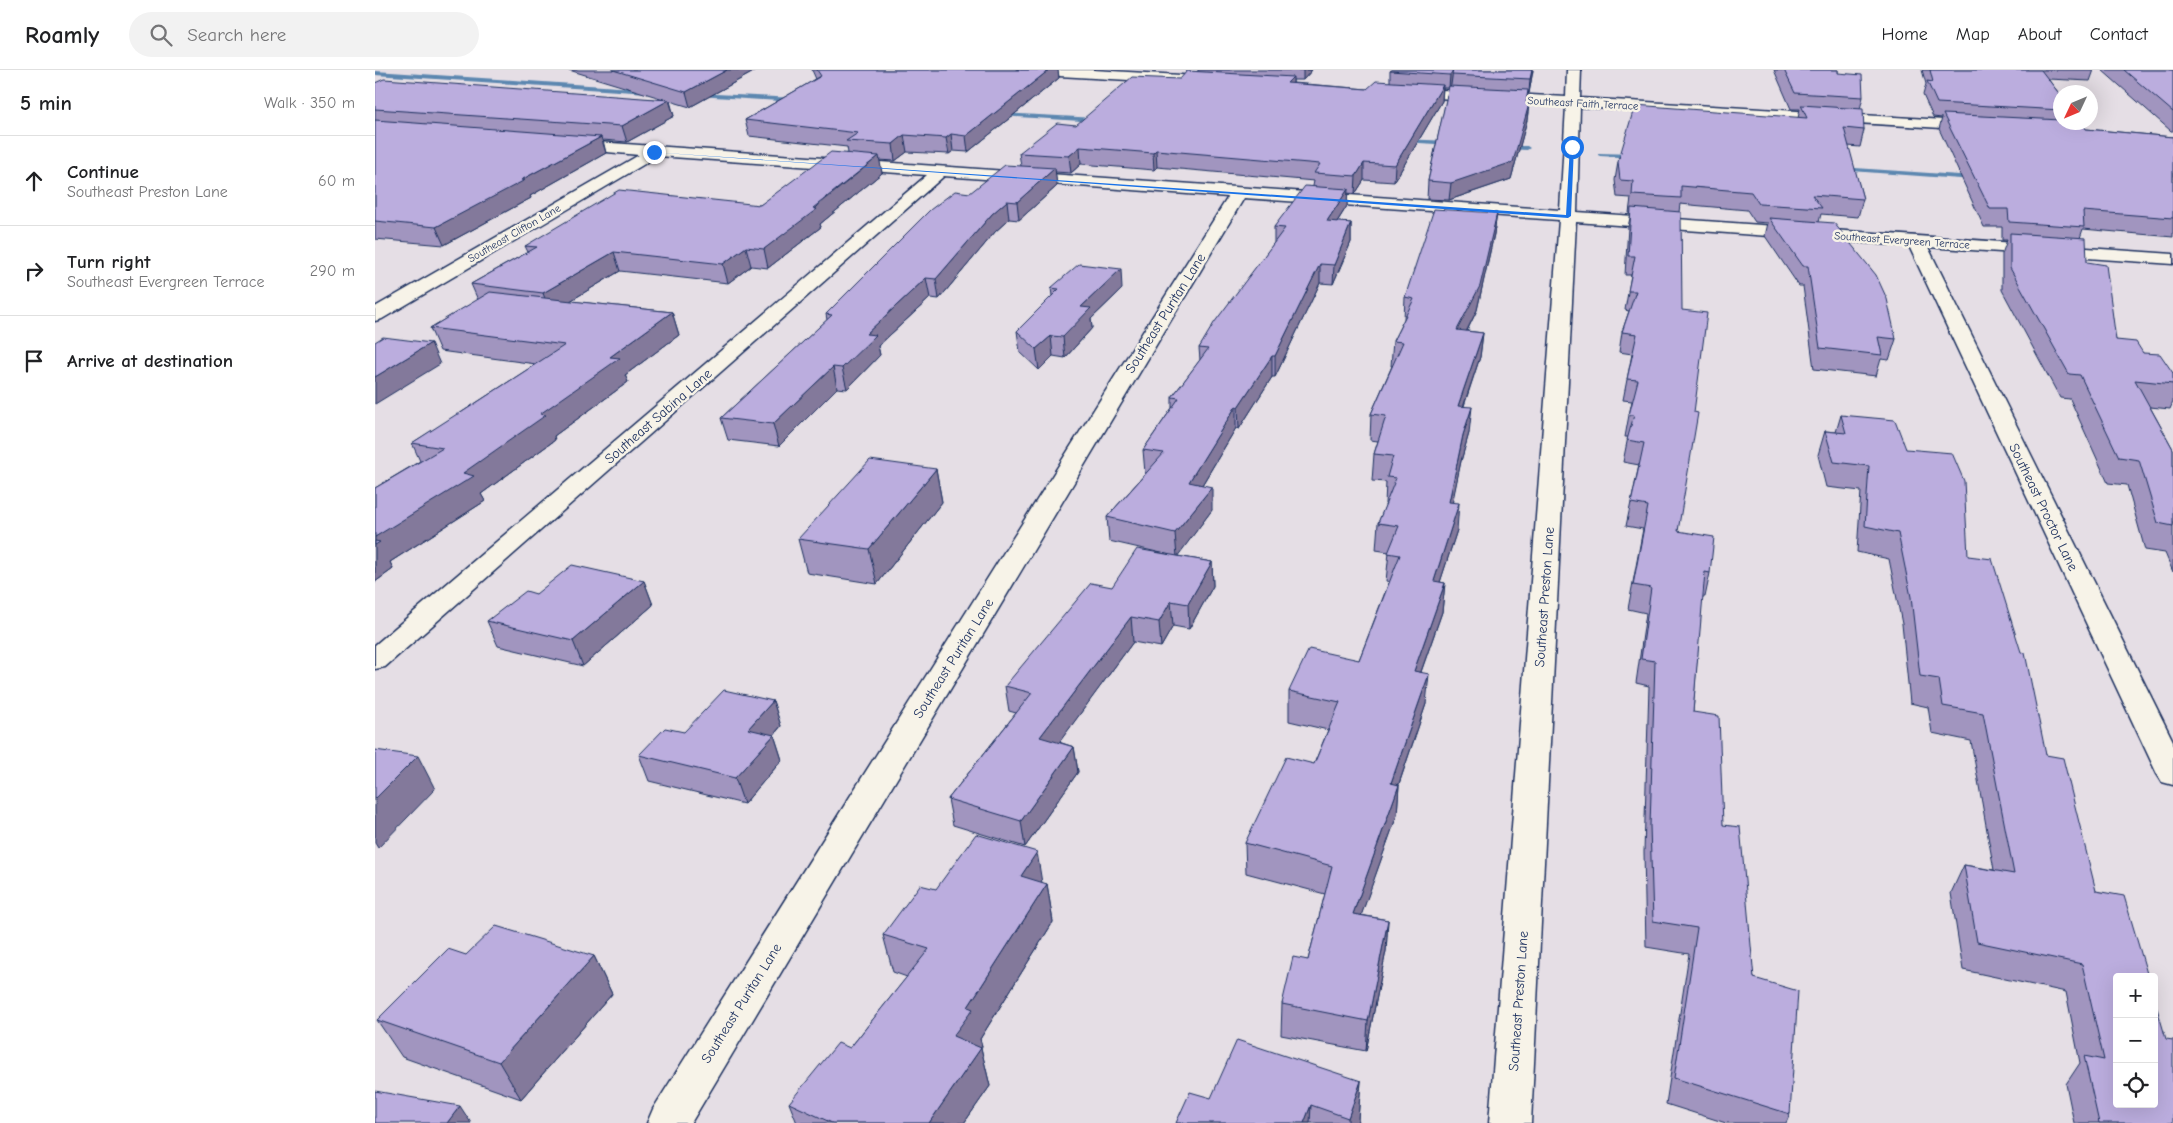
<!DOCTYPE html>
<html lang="en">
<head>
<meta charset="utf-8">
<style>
  :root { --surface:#fff; --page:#f2f2f2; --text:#202124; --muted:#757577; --line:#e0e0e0 }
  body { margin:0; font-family:"Comic Neue",sans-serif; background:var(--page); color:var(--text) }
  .controls { position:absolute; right:15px; bottom:15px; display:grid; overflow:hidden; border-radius:5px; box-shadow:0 5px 20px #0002 }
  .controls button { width:45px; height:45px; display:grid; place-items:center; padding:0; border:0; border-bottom:1px solid var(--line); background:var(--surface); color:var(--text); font:25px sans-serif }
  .compass { position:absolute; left:1678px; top:15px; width:45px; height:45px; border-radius:50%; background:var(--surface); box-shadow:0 5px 20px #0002; rotate:226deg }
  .stop { position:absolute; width:15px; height:15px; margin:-11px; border:4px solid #1a73e8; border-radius:50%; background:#fff }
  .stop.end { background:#1a73e8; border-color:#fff; box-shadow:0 1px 5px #0008 }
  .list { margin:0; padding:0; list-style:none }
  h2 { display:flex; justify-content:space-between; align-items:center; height:65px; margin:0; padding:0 20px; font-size:21px }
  h2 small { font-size:16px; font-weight:400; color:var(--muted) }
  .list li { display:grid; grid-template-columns:32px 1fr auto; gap:15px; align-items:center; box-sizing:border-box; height:90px; padding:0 20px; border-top:1px solid var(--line) }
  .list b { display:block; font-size:19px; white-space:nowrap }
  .list p { margin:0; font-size:16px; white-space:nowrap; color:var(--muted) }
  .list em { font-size:16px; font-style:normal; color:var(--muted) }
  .icon { flex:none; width:28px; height:28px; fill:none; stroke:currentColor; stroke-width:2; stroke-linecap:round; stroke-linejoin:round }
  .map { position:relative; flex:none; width:1798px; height:1053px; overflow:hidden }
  header { display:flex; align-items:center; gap:30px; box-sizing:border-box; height:70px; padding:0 25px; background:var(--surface); border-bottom:1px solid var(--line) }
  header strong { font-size:24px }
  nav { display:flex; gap:28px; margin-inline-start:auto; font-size:18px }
  .search { width:350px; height:45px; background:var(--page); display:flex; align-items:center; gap:12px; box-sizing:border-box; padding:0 18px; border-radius:28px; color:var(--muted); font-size:19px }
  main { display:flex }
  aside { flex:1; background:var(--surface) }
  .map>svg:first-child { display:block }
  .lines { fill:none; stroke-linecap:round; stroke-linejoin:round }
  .stream { fill:#5c87b0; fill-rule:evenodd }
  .minor-casing { stroke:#1b2f5e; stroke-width:3 }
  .minor { fill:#f7f3e8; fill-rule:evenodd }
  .wall { fill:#a195bf; stroke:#1b2f5e }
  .shaded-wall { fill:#83799b; stroke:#1b2f5e }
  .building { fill:#bbadde; stroke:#1b2f5e }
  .route { fill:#1a73e8 }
  .labels { text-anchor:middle; stroke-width:5; stroke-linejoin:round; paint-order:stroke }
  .far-street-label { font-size:11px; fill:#1b2f5e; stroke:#f7f3e8 }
  .street-label { font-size:14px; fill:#1b2f5e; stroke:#f7f3e8 }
</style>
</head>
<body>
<header>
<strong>Roamly</strong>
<div class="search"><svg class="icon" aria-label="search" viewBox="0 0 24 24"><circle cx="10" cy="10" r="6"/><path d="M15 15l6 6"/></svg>Search here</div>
<nav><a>Home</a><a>Map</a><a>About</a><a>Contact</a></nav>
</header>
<main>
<aside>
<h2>5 min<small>Walk · 350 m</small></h2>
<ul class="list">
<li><svg class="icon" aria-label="ahead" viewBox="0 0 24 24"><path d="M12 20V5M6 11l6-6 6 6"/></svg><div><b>Continue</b><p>Southeast Preston Lane</p></div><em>60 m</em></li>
<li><svg class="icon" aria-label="right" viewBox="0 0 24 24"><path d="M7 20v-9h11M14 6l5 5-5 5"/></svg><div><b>Turn right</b><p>Southeast Evergreen Terrace</p></div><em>290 m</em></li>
<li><svg class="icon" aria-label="arrive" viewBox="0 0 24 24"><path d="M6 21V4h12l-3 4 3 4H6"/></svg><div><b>Arrive at destination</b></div></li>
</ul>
</aside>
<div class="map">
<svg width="1798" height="1053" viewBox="0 0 1798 1053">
  <rect width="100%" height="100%" fill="#e5dee5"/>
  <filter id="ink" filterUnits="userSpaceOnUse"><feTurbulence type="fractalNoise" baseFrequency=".02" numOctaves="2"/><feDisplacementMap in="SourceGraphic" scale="10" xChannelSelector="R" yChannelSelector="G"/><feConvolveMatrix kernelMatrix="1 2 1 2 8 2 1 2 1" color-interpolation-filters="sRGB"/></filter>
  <g filter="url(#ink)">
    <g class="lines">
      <g class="stream">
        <polygon points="0,1 273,19 276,21 273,23 0,5"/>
        <polygon points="321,23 420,28 423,30 420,32 323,26"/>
        <polygon points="623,43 722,48 725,50 722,52 625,46"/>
        <polygon points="1027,69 1076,71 1079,73 1076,75 1029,72 1026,70"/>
        <polygon points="1127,76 1152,76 1155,78 1152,80 1129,79 1126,77"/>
        <polygon points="1223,83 1260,84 1263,86 1260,88 1225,86 1223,85"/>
        <polygon points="1465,97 1599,106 1602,108 1599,110 1463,100 1463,98"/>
      </g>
      <g class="minor-casing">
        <g id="minor">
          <polygon points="642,0 718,0 841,7 848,11 841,15 649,4"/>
          <polygon points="1192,0 1206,0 1205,28 1602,52 1607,53 1609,56 1607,59 1602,60 1205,37 1202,142 1798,184 1798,194 1553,177 1798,671 1798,715 1787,712 1782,704 1534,176 1201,152 1156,1053 1114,1053 1184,150 869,128 316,1053 272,1053 278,1039 853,127 569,106 10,597 0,599 0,575 552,105 283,86 7,249 0,251 0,237 264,85 189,78 186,75 189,72 194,70 1185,140 1191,36 1031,26 1024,22 1031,18 1191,27"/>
        </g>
      </g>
      <use href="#minor" class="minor"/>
    </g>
    <g class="wall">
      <polygon points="194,0 382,0 315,37 295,31 299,46 252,72 228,70 231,83 155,126 156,128 69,175 0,169 0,13 292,30"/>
      <polygon points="437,0 683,0 684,8 593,82 578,81 574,84 532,82 520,91 504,90 507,103 445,154 446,157 393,198 376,196 353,213 245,201 195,231 297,242 304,265 250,305 253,312 179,366 180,370 106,424 110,431 15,492 18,499 0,512 0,418 45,391 37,373 84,344 161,294 65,281 55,258 103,230 96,214 153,182 150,176 385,135 473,83 472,77 374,66 370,50 441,9"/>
      <polygon points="823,0 937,0 928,10 918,10 918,13 992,19 1015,12 1015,1 1017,0 1158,0 1154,23 1153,23 1152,34 1154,34 1152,50 1136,109 1074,130 1052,129 1053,111 1074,18 1068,18 1067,31 1019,112 989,110 980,124 972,123 972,136 962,152 976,153 976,172 958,214 945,213 900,307 897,307 864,359 861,358 827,415 837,440 802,486 837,492 838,516 814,559 798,556 786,577 758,572 684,672 699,677 703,702 650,777 578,755 573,729 641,643 634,641 630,616 737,517 795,485 734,471 732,447 771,403 770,403 768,380 797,338 797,327 825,290 824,278 899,173 899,157 938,116 939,111 782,97 779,100 706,94 696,103 680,102 682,116 644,150 634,149 620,162 564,229 555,228 503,276 505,285 472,319 462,318 404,376 353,370 346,348 452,250 451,244 646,96 644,83 701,55 823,1"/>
      <polygon points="1399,0 1463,0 1463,3 1488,27 1485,39 1489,60 1485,77 1473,76 1488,129 1483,147 1446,144 1444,152 1521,269 1514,290 1506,289 1501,306 1439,299 1428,216 1424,216 1390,166 1393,153 1380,152 1372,140 1305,134 1304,142 1303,461 1335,503 1330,527 1327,527 1318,642 1348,755 1379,908 1415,1044 1411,1053 1351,1053 1291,1034 1314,884 1271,877 1269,782 1274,616 1261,613 1271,543 1253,539 1268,459 1251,456 1264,395 1248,392 1253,367 1250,367 1254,345 1257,331 1248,330 1257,284 1244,282 1247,262 1254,241 1250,240 1256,205 1250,205 1253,157 1256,143 1254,143 1256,128 1242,127 1240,110 1243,92 1423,48 1425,39 1416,39"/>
      <polygon points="1547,0 1719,0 1715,11 1673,9 1686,26 1686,52 1711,59 1798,67 1798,167 1708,159 1705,168 1712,192 1741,270 1768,283 1798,303 1798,332 1795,339 1775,337 1798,379 1798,502 1790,483 1770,480 1752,415 1733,413 1695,329 1685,328 1627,220 1627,184 1632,170 1627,170 1627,157 1609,157 1564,59 1567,48 1558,47 1548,25 1551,14"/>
      <polygon points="1727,0 1798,0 1798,61 1796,61"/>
      <polygon points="1122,143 1119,164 1102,240 1092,261 1108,263 1105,287 1089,336 1094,363 1086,391 1077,432 1082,460 1065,512 1070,513 1067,542 1046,602 1051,634 1024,714 1024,715 1022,745 986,845 1013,850 1011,881 991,981 906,965 907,934 933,890 950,824 871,803 870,773 939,694 953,660 914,651 914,621 984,590 1014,512 1011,511 1014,482 1001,480 1003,453 1011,434 1010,434 1011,412 997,411 999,384 1003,371 995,370 996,344 1017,296 1016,296 1018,271 1029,249 1030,227"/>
      <polygon points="676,218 747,219 716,249 717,258 690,288 678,286 664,300 645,282 642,261 677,226"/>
      <polygon points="1466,345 1531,379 1593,486 1671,685 1721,821 1798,1053 1699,1053 1691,1014 1705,993 1691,922 1588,900 1576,823 1589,795 1619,800 1596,671 1557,663 1553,637 1535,633 1527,554 1514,489 1482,482 1486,421 1451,417 1443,385 1450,361 1461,362"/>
      <polygon points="561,399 567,432 502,514 432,503 423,469"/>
      <polygon points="269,511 278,535 208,596 123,576 112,551 161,524"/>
      <polygon points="398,631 406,656 399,665 407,690 369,734 274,711 264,685 309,662"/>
      <polygon points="667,813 672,814 678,852 605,969 607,976 606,978 615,1016 589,1053 422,1053 414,1033 475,978 532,907 518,902 508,865 561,819"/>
      <polygon points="91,885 219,886 237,924 146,1029 27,987 2,950"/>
      <polygon points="986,1011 983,1049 982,1053 801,1053 836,1028"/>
    </g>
    <g class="shaded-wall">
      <polygon points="352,0 382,0 315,37 311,22"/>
      <polygon points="674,0 683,0 684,8 593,82 591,66"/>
      <polygon points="928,0 937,0 928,10"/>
      <polygon points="1078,0 1076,15 1074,18 1075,5"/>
      <polygon points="1157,0 1158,0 1154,23 1155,9"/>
      <polygon points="918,7 918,22 912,13"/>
      <polygon points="1068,15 1067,31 1019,112 1020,95"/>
      <polygon points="294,30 299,46 252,72 247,56"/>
      <polygon points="1154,34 1152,50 1136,109 1074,130 1076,113"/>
      <polygon points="576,64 578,81 574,84 571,68"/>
      <polygon points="529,65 532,82 520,91 518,74"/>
      <polygon points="226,67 231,83 155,126 156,128 69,175 61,157 146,110"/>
      <polygon points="705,77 706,94 696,103 694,86"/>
      <polygon points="781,80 782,97 779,100 778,83"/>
      <polygon points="504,86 507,103 445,154 446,157 393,198 389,179"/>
      <polygon points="989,93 989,110 980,124 981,106"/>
      <polygon points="680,98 682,116 644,150 642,132"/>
      <polygon points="973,119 972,136 951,169 952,151"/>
      <polygon points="632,131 634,149 620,162 564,229 561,209 617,144"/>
      <polygon points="1122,143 1119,164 1102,240 1080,284 1082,260"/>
      <polygon points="976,153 976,172 958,214 959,195"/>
      <polygon points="371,177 376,196 353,213 348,194"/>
      <polygon points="239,182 245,201 175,243 168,223"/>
      <polygon points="945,194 945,213 900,307 900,286"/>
      <polygon points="746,199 747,219 716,249 717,258 690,288 688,267 706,237"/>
      <polygon points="551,208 555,228 503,276 505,285 472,319 467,298 491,264"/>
      <polygon points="297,242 304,265 250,305 253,312 179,366 180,370 106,424 110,431 15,492 18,499 0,512 0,467 88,403 165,344 235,287"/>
      <polygon points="1108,263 1105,287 1080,361 1083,336"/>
      <polygon points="676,266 678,286 664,300 661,279"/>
      <polygon points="56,273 65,294 0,334 0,307"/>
      <polygon points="897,286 897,307 864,359 863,337"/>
      <polygon points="458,297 462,318 404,376 398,354"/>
      <polygon points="861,336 861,358 815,435 814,412"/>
      <polygon points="1097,337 1094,363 1086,391 1072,459 1074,432 1088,365"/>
      <polygon points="561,399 567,432 502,514 494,479"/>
      <polygon points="837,417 837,440 802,487 800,463"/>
      <polygon points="1084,433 1082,460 1056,540 1059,511"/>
      <polygon points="837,492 838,516 814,559 813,534"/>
      <polygon points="269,511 278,535 208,596 198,571"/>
      <polygon points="1070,513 1067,542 1036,630 1039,601"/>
      <polygon points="796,531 798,556 786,577 784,552"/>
      <polygon points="756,547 758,572 669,693 665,667"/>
      <polygon points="1054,604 1051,634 1014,743 1016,713"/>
      <polygon points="398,631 406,656 382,684 373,659"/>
      <polygon points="399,665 407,690 369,734 360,708"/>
      <polygon points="699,677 703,702 650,777 646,751"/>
      <polygon points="43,686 60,719 3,778 0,773 0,729"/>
      <polygon points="1024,715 1022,745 976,874 978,844"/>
      <polygon points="662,782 668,819 646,806"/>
      <polygon points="672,814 678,852 605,969 607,976 587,1003 578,966 593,937"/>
      <polygon points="1013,850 1011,881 991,981 993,951"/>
      <polygon points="219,886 237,924 146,1029 124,992"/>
      <polygon points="606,978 615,1016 589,1053 554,1053"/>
      <polygon points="986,1011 983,1049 982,1053 973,1053 973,1048"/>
      <polygon points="936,1035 935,1053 929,1053"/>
      <polygon points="85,1036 96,1053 72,1053"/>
    </g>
    <g class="building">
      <polygon points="238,0 352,0 311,22"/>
      <polygon points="442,0 674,0 591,66 576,64 571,68 529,65 518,74 471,71 483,63 370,50 446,6"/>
      <polygon points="1017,0 1078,0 1075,5 1015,1"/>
      <polygon points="1078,0 1157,0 1155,9 1077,5"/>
      <polygon points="1409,0 1463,0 1463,3 1487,5 1488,27 1420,23"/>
      <polygon points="1555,0 1666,0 1686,26 1686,40 1562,33 1552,11 1558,12"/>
      <polygon points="1749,0 1798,0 1798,42"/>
      <polygon points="812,1 918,7 912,13 992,19 1001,11 1068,15 1020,95 989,93 981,106 939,103 945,94 781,80 778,83 705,77 694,86 644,83 682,53 701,55 757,7 805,9"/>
      <polygon points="9,9 294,30 247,56 0,39 0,13"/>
      <polygon points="1074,16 1153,20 1151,33 1154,34 1138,92 1076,113 1053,111"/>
      <polygon points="1260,35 1432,48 1426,35 1488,39 1489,60 1469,58 1488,129 1437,125 1447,138 1384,134 1376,122 1306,116 1306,128 1257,125 1258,111 1245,110 1243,92"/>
      <polygon points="1568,44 1686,50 1686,52 1706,52 1711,59 1798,67 1798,148 1708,141 1709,157 1634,152 1633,139 1615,139"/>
      <polygon points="0,50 226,67 146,110 150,110 61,157 0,151"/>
      <polygon points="456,82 504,86 438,138 442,139 389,179 371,177 348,194 239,182 168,223 96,214 162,177 150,176 244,120 385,135"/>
      <polygon points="630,95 680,98 642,132 632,131 617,144 561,209 551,208 491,264 501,265 467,298 458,297 398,354 346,348 457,245 451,244 555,140 580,121 595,123"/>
      <polygon points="930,116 973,119 952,151 976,153 959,195 945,194 900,286 897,286 863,337 861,336 814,412 837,417 800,463 732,447 789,383 768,380 804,328 797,327 833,279 824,278 839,253 910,158 899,157"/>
      <polygon points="1256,138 1306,142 1307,240 1332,243 1319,342 1323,343 1303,461 1339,467 1335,503 1330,502 1318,642 1344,646 1348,755 1365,757 1379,908 1423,921 1415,1044 1299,1008 1322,858 1278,851 1275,756 1280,591 1266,589 1276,518 1258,515 1273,436 1256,433 1269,373 1252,370 1259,345 1254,345 1263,310 1252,309 1262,264 1247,262 1261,221 1253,221 1260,186 1253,186"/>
      <polygon points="1059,139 1122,143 1105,216 1082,260 1108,263 1083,336 1097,337 1088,365 1074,432 1084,433 1059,511 1070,513 1039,601 1054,604 1016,713 1024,715 978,844 1013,850 993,951 907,934 918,887 933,890 957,796 870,773 911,687 939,694 965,632 914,621 934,579 984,590 1025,485 1013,483 1024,456 1003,453 1021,408 1012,407 1018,386 999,384 1011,346 996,344 1028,272 1018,271 1039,229 1030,227"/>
      <polygon points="1394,148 1459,153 1501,205 1512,229 1521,269 1503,267 1507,285 1445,278 1433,196 1428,196"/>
      <polygon points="1635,163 1711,168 1712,192 1731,195 1741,270 1761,272 1768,283 1785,284 1798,303 1798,314 1760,310 1798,379 1798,456 1783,453 1764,390 1744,387 1705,305 1694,304 1635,198"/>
      <polygon points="704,194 746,199 706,237 716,238 688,267 676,266 661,279 642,261 684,219 676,218"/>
      <polygon points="115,222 297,242 235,287 245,288 165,344 171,345 88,403 99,406 0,467 0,418 68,378 37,373 82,344 84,344 190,275 55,258"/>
      <polygon points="8,267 56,273 0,307 0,272"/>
      <polygon points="1466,345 1520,350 1531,379 1577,383 1589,411 1593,486 1617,489 1646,582 1650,583 1671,685 1688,688 1721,821 1749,826 1773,907 1742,907 1742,1034 1779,1034 1779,928 1791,969 1798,970 1798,1053 1724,1053 1709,986 1729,990 1707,894 1602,872 1589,795 1639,804 1608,643 1568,636 1564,609 1545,606 1536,527 1523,463 1490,456 1494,396 1459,392 1450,361 1471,363"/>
      <polygon points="495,390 561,399 494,479 423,469"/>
      <polygon points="0,471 5,472 0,475"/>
      <polygon points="762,479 837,492 813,534 796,531 784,552 756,547 665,667 699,677 646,751 573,729 657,623 630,616 716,513 737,517"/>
      <polygon points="197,495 269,511 198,571 112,551 151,521 161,524"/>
      <polygon points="349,620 398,631 373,659 399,665 360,708 264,685 290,658 309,662"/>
      <polygon points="0,680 43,686 0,729"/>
      <polygon points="601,764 662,782 646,806 672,814 593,937 598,939 578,966 606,978 554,1053 457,1053 414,1033 463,973 475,978 554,879 508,865 545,815 561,819"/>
      <polygon points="121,856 219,886 124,992 2,950 73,879 91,885"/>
      <polygon points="862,970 986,1011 973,1048 936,1035 929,1053 801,1053 815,1022 836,1028"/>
      <polygon points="0,1021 85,1036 72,1053 0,1053"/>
    </g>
  </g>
  <polygon class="route" points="1195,76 1199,77 1196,146 1193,148 276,82 1191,145"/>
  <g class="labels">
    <g class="far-street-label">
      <text transform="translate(1208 33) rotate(3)" y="4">Southeast Faith Terrace</text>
      <text transform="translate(139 163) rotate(-30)" y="4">Southeast Clifton Lane</text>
      <text transform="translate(1527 170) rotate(4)" y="4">Southeast Evergreen Terrace</text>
    </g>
    <g class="street-label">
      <text transform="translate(790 243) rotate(-58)" y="5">Southeast Puritan Lane</text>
      <text transform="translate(283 346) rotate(-41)" y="5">Southeast Sabina Lane</text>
      <text transform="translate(1669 437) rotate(64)" y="5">Southeast Proctor Lane</text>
      <text transform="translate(1169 527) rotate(-86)" y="5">Southeast Preston Lane</text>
      <text transform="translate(578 588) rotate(-58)" y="5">Southeast Puritan Lane</text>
      <text transform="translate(1143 931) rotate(-86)" y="5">Southeast Preston Lane</text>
      <text transform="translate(366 933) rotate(-58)" y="5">Southeast Puritan Lane</text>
    </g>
  </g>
</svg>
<div class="controls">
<button>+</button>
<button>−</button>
<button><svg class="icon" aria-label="locate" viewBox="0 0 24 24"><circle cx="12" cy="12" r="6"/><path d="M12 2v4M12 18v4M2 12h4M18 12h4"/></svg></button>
</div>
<svg class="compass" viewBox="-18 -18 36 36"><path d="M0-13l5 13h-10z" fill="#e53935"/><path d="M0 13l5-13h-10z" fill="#757577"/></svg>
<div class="stop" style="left:1197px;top:77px"></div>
<div class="stop end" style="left:279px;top:82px"></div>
</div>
</main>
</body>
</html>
